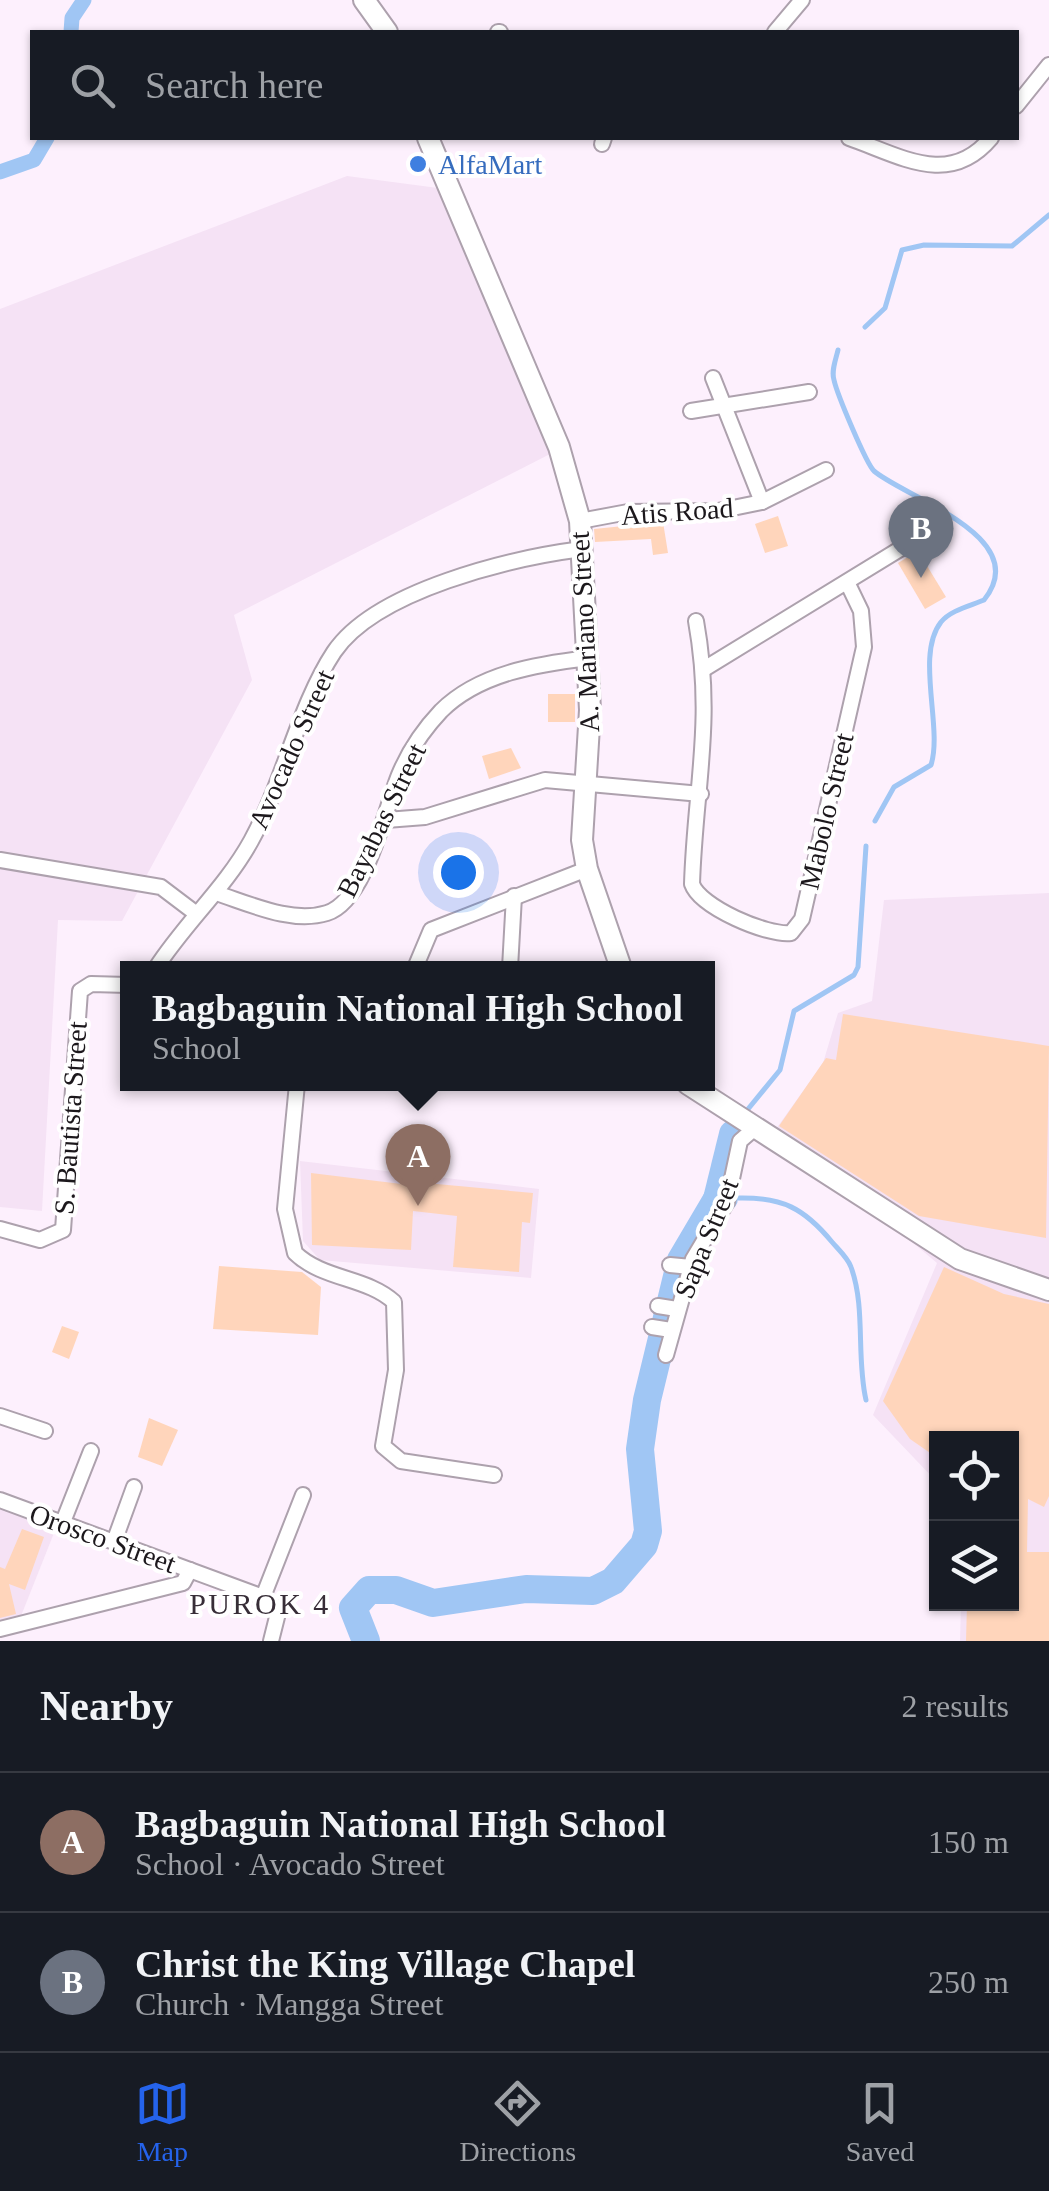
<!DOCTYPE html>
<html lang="en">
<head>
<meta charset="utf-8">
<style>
  :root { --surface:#171b24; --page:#20242c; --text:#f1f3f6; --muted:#9ea1a6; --line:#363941; --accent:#2563eb }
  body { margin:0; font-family:Georgia,serif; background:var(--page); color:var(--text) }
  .controls { position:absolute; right:30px; bottom:30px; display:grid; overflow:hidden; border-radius:0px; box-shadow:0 2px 8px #0004 }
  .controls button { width:90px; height:90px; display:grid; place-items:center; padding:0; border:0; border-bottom:2px solid var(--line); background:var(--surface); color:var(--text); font:50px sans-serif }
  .you { position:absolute; left:458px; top:872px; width:35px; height:35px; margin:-25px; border:8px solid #fff; border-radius:50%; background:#1a73e8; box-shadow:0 0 0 15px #1a73e833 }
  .badge { display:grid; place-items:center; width:65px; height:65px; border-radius:50%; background:var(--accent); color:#fff; font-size:32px; font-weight:700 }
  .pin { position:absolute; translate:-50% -82px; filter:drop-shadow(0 2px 5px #0008) }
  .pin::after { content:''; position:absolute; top:52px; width:35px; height:30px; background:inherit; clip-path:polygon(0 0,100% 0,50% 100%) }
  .popup { position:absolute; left:120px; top:961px; width:595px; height:130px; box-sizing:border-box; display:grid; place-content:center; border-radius:0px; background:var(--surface); filter:drop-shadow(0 2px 8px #0005); font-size:32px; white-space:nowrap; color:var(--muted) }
  .popup b { font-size:38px; color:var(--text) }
  .popup::after { content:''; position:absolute; left:50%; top:100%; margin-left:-20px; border:20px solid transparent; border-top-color:var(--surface) }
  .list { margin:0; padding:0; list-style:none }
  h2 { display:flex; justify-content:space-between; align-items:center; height:130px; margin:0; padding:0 40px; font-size:42px }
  h2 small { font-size:32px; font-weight:400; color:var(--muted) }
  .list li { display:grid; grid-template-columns:65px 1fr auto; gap:30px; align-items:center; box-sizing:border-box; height:140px; padding:0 40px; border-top:2px solid var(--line) }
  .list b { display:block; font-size:38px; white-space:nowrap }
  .list p { margin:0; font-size:32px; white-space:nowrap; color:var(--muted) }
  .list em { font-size:32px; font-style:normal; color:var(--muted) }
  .icon { flex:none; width:55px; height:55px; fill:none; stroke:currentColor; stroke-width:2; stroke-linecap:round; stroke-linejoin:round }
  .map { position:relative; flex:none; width:1049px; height:1641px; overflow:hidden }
  .search { position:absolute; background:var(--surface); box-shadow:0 2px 8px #0004; left:30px; right:30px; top:30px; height:110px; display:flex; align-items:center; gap:25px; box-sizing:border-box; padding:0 35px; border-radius:0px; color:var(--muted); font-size:38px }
  .sheet { height:410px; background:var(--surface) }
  nav { display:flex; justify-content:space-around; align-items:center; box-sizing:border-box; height:140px; border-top:2px solid var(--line); background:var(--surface); font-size:28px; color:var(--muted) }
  nav a { display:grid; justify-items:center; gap:5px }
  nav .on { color:var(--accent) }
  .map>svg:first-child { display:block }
  .built { fill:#f5e2f5 }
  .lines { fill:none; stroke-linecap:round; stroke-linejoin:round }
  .stream { stroke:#a0c6f4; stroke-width:5 }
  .canal { stroke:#a0c6f4; stroke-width:15 }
  .river { stroke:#a0c6f4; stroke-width:28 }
  .building { fill:#ffd5bb }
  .street-casing { stroke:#ada1ad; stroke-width:18 }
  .secondary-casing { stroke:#ada1ad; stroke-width:24 }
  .street { stroke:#fff; stroke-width:14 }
  .secondary { stroke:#fff; stroke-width:20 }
  .shop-dot { fill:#3f7fe0; stroke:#fff; stroke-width:4 }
  .labels { text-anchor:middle; stroke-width:8; stroke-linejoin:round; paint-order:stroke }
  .shop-label { font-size:28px; fill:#366cbe; stroke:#fff; text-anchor:start }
  .street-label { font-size:28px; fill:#1c181c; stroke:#fff }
  .neighbourhood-label { font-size:30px; letter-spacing:2.5px; fill:#372d37; stroke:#fff }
</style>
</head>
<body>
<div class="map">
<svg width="1049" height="1641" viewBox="0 0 1049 1641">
  <rect width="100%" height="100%" fill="#fdf0fd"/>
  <g class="built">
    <polygon points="347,176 438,188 554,452 234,615 252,680 122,921 58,920 42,1211 0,1207 0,309"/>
    <polygon points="1049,893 1049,1641 960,1641 961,1604 1012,1604 1012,1438 936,1438 936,1481 873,1415 937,1263 845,1186 771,1136 823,1063 838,1013 872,1001 884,900"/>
    <polygon points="300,1161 539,1189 531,1278 320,1260 303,1241"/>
    <polygon points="0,1508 56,1528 21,1616 0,1622"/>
  </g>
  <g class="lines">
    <g class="stream">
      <polyline points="865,327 885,308 902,250 924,245 1012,246 1049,215"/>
      <path d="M838,350C836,359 831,371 834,380C837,394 866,463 874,471C904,497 1035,537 984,600C970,606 951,610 941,622C915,655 943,727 931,765L894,787L875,821"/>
      <polyline points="744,1114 780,1070 794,1011 854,975 858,967 866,846"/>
      <path d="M738,1198C782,1197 804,1208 832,1242C838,1249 848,1258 851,1267C866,1308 856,1357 866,1400"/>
    </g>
    <g class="canal">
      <polyline points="71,32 72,18 84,0"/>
      <polyline points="0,172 34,160 47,138"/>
    </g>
    <g class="river">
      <polyline points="717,1199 733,1134"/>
      <polyline points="366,1641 353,1608 369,1590 396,1590 433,1603 526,1589 593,1591 613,1581 644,1545 648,1531 640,1449 647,1400 681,1260 717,1199 724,1198"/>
    </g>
  </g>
  <g class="building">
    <polygon points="778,516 788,546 765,553 755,524"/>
    <polygon points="663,522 668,553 653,555 651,539 595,542 594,529"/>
    <polygon points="918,551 946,597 925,609 898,563"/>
    <rect x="548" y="694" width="27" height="28"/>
    <polygon points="511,748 521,768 489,779 482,756"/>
    <polygon points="843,1014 1049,1046 1046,1238 919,1216 779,1126 826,1058 836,1060"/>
    <polygon points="311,1173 426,1187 426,1183 533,1193 530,1223 522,1222 519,1272 453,1267 457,1216 413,1211 411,1250 312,1245"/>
    <polygon points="219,1266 302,1272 321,1287 318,1335 213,1329"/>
    <polygon points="944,1267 1004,1294 1049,1304 1049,1496 1044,1507 1028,1499 1027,1552 1049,1552 1049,1641 966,1641 967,1604 1012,1604 1012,1438 936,1438 936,1457 910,1439 883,1401"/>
    <polygon points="62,1326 79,1332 69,1359 52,1352"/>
    <polygon points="149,1418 178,1430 162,1466 138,1457"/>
    <polygon points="22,1529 44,1537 25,1590 9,1584 16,1614 0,1618 0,1567 5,1569"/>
  </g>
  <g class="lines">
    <g class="street-casing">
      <g id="street">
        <polyline points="498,32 500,32"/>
        <polyline points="775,32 802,0"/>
        <polyline points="1016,106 1049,65"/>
        <path d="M849,138C901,156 949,188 991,138"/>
        <polyline points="602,144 604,138"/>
        <polyline points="713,378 762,502"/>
        <polyline points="691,411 809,392"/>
        <polyline points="580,521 628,512 718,511 762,502 826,470"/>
        <path d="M696,621C714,721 695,787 692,884C700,907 767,936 791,933L802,919L864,647L861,611L847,582"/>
        <polyline points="704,669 918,538"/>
        <polyline points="386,820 425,817 545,780 701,794"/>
        <polyline points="0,860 161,887 194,912"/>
        <path d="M216,893C250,904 292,924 327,913C366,901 385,809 399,775C408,753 424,729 441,711C479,673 538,664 589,658"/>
        <path d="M156,968C185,923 225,888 251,841C283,783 299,705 334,652C376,590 512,558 582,549"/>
        <polyline points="415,968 431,930 587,869"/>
        <polyline points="510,968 514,896"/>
        <path d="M297,1084L285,1209L295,1253C323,1280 367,1277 394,1302L396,1370L383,1446L401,1461L494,1475"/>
        <polyline points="0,1229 40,1240 63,1230 80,991 91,984 128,985"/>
        <polyline points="670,1265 691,1267"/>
        <polyline points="658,1306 677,1309"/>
        <polyline points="652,1327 671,1330"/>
        <polyline points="666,1355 693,1259 727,1202 740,1141 755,1128"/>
        <polyline points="0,1416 45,1431"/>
        <polyline points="0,1500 263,1597 268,1605 279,1609 271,1641"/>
        <polyline points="63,1522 91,1451"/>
        <polyline points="114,1542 134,1487"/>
        <polyline points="263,1597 303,1495"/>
        <polyline points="0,1629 183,1583 190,1570"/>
      </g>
    </g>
    <g class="secondary-casing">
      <g id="secondary">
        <polyline points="364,0 387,32"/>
        <polyline points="428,138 559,447 580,521 590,710 582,840 587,869 621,968"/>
        <polyline points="688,1084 960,1259 1049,1290"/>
      </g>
    </g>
    <use href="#street" class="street"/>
    <use href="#secondary" class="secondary"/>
  </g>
  <circle class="shop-dot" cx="418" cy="164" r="10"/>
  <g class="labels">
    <g class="shop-label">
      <text x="438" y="174">AlfaMart</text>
    </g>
    <g class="street-label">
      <text transform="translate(677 511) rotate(-4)" y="10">Atis Road</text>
      <text transform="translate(584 632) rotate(-93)" y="10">A. Mariano Street</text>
      <text transform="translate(291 749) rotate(-66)" y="10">Avocado Street</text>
      <text transform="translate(826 811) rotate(-77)" y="10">Mabolo Street</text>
      <text transform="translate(381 820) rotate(-64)" y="10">Bayabas Street</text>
      <text transform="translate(70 1118) rotate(-86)" y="10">S. Bautista Street</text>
      <text transform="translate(706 1238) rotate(-68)" y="10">Sapa Street</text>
      <text transform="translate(103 1538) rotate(20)" y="10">Orosco Street</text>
    </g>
    <g class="neighbourhood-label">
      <text x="260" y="1614">PUROK 4</text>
    </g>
  </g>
</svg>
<div class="controls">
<button><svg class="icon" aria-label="locate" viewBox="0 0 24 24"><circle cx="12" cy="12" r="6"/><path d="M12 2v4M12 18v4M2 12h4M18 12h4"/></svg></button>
<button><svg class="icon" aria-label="layers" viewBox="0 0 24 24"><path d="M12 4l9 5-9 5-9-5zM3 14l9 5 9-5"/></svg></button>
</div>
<div class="you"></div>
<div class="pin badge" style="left:418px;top:1206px;background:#8d6e63">A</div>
<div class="popup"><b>Bagbaguin National High School</b>School</div>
<div class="pin badge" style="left:921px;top:578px;background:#6b7280">B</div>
<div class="search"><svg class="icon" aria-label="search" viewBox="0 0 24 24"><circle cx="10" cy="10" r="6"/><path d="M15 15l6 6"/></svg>Search here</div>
</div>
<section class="sheet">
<h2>Nearby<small>2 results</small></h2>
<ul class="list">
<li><span class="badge" style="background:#8d6e63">A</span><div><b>Bagbaguin National High School</b><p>School · Avocado Street</p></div><em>150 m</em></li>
<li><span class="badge" style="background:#6b7280">B</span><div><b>Christ the King Village Chapel</b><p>Church · Mangga Street</p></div><em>250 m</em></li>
</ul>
</section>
<nav>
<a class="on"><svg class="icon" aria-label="map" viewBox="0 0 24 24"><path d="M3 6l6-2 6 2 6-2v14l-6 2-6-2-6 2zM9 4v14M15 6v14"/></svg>Map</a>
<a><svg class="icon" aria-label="directions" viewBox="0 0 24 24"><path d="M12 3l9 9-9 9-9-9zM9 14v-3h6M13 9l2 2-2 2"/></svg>Directions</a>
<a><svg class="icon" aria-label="saved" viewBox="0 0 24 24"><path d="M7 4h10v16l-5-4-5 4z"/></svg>Saved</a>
</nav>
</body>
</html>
